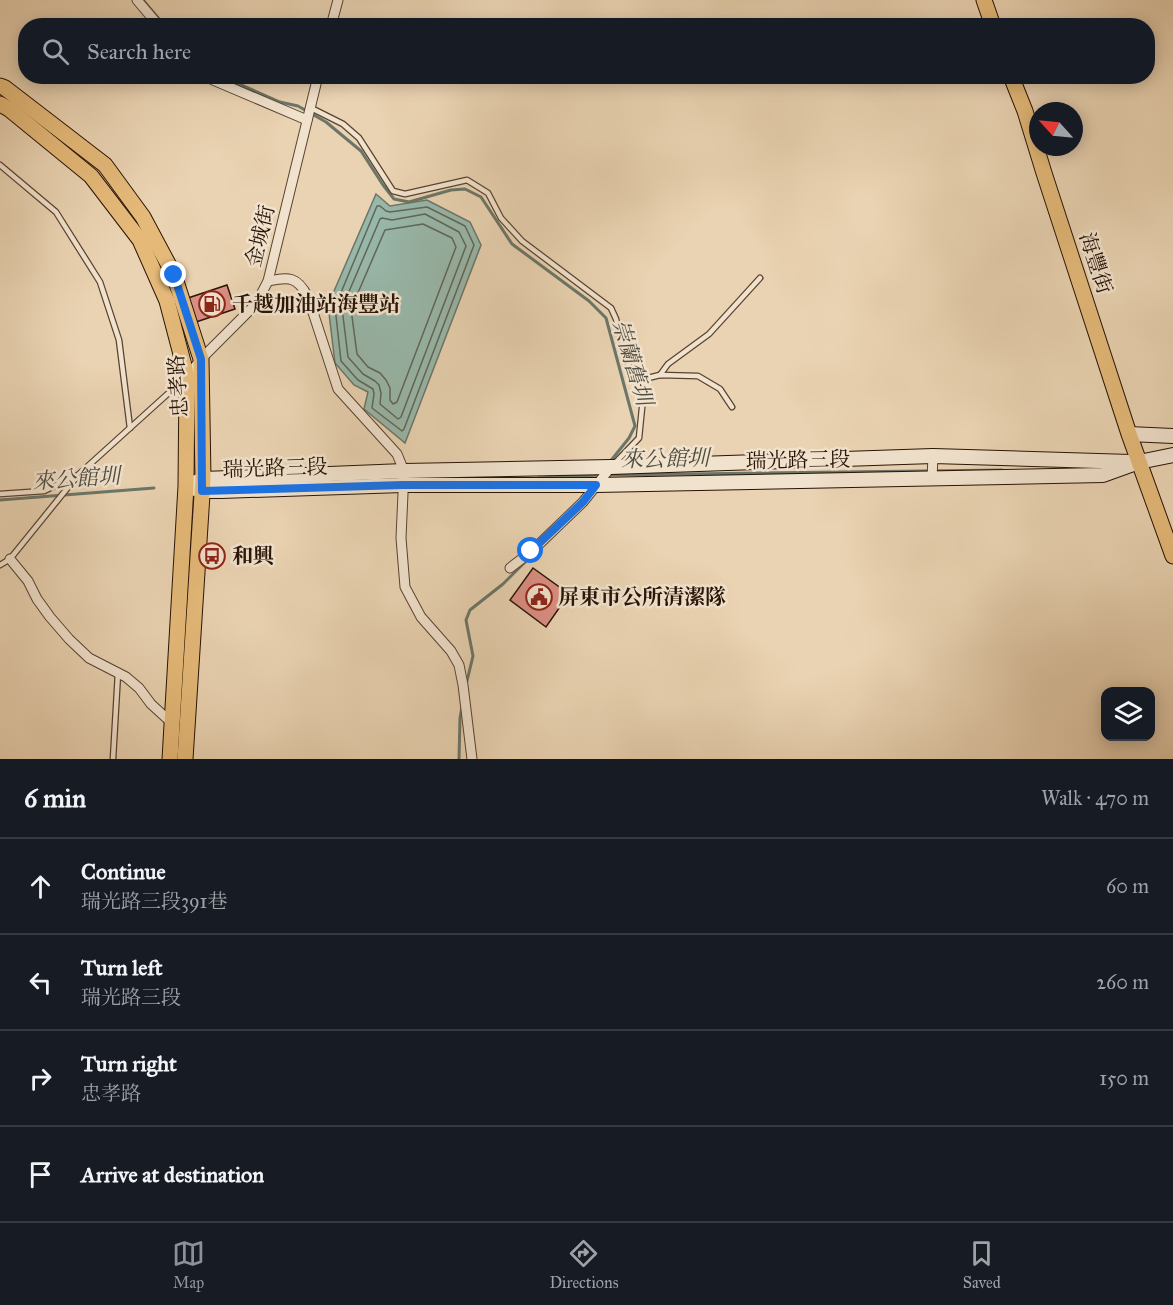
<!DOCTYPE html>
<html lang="en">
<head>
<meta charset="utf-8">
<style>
  :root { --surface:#171b24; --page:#20242c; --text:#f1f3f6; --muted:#9ea1a6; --line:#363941; --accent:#8c9099 }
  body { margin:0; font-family:"IM FELL Great Primer","Noto Serif TC",serif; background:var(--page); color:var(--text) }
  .controls { position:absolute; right:18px; bottom:18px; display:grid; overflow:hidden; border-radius:12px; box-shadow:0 3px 15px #0003 }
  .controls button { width:54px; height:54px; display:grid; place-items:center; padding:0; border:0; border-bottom:2px solid var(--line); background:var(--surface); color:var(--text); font:30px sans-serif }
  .compass { position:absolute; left:1029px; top:102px; width:54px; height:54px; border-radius:50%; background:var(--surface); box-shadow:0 3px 15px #0003; rotate:297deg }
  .stop { position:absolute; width:18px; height:18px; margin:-14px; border:4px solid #1a73e8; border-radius:50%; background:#fff }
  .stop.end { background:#1a73e8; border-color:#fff; box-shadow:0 2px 6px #0008 }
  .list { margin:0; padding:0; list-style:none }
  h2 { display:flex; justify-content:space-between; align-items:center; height:78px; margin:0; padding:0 24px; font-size:26px }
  h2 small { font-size:20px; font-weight:400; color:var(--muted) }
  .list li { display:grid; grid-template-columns:39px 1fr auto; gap:18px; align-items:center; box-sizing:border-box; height:96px; padding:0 24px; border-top:2px solid var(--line) }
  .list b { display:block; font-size:22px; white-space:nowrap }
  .list p { margin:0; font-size:20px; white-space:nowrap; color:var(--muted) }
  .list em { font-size:20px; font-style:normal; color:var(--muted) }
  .icon { flex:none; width:33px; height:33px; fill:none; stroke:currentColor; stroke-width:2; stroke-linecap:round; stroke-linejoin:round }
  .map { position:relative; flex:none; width:1173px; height:759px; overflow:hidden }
  .search { position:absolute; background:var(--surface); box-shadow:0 3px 15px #0003; left:18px; right:18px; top:18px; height:66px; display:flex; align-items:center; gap:15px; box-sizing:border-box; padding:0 21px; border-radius:24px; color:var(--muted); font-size:22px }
  .sheet { height:462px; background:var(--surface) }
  nav { display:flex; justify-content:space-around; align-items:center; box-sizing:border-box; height:84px; border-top:2px solid var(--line); background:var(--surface); font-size:16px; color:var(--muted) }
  nav a { display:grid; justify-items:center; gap:3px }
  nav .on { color:var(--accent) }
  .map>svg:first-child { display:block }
  .water { fill:#98b8ab; stroke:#6b7669; stroke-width:1.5 }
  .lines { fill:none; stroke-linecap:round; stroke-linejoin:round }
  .shore { stroke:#606658; stroke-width:1.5 }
  .stream { stroke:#6b7669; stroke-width:3 }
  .building { fill:#db8f84; stroke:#271306; stroke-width:1.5 }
  .lane-casing { stroke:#584331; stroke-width:7 }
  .street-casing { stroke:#584331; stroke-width:11 }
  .secondary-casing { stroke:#271306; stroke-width:16 }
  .primary-casing { stroke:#271306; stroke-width:17 }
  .lane { stroke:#f1e2cd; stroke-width:4.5 }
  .street { stroke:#f1e2cd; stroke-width:9 }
  .secondary { stroke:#f1e2cd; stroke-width:14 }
  .primary { stroke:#e5ba79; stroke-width:15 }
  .route { stroke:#1a73e8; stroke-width:8 }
  .labels { text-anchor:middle; stroke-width:5; stroke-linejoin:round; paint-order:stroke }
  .street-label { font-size:21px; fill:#271306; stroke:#f1e2cd }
  .poi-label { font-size:21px; font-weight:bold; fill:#271306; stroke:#f1e2cd; text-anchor:start }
  .water-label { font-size:22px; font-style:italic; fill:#4f4d40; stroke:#f1e2cd }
</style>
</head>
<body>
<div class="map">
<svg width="1173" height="759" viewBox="0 0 1173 759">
  <rect width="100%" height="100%" fill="#ead3b2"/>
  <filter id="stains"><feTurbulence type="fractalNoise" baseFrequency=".00333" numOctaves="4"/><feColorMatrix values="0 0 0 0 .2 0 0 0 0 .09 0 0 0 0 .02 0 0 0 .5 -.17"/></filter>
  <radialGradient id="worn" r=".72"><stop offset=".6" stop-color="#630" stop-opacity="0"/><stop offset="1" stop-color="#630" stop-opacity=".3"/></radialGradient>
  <polygon class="water" points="376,194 390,206 427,200 470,222 481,245 405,443 364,409 368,392 354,385 335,363 328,305"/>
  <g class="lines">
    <g class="shore">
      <polygon points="377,206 380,206 386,211 390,212 427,207 465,226 474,245 404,429 402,431 372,408 374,394 373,389 358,380 341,361 335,307"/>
      <polygon points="425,214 459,232 466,246 401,417 398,419 380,404 381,393 379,385 375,381 363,374 348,357 342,308 380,219 382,218 392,220"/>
      <polygon points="423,224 452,238 456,247 397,402 393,404 390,400 390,388 386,380 380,373 368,367 357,354 351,309 385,230"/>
    </g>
    <g class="stream">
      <polyline points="143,0 165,26"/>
      <polyline points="221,76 280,102 298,106 326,122 361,151 383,185 394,199 409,202 451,190 465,189 481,197 512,244 589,301 606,318 635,426 629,438 609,463"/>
      <polyline points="607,475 1002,470"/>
      <polyline points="538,478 600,475"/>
      <polyline points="0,500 154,488"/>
      <polyline points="466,685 473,656 466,620 470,610 503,584 528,559"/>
      <polyline points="459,759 460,718 462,707"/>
    </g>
  </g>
  <g class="building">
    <polygon points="227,285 235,309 196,322 188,298"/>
    <polygon points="533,568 569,594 546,627 510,600"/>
  </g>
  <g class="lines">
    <g class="lane-casing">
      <g id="lane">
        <polyline points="311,108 343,124 359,138 393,191 405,194 467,180 488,193 501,218 522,241 611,308 616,319 626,359 643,398 639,438 615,463"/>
        <polyline points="0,165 56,212 100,282 119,340 130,428"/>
        <polyline points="660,375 668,364 709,334 760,278"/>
        <polyline points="636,381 660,375 698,376 720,389 732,407"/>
        <polyline points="0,494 44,491 75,476"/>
        <polyline points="0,565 10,559 78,475 183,380"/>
        <polyline points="113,759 118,673"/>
      </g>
    </g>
    <g class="street-casing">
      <g id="street">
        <polyline points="137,0 159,26"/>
        <polyline points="331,26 338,0"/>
        <polyline points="208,76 213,80 307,120"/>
        <path d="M268,281C289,277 297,276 308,297L338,389L397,454L404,471L401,538L405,587L421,617L451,651L459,665L463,685L472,759"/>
        <polyline points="187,377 201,359 256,304 268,281 318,76"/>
        <polyline points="932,479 933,456"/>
        <polyline points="10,559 28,581 37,599 50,617 69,639 89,658 126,677 139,688 151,704 174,725"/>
        <polyline points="510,568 532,551 583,502 611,467"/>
      </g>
    </g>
    <g class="secondary-casing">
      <g id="secondary">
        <polyline points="1129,434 1173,436"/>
        <polyline points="194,483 203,479 404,471 611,467 933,456 1131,462"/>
        <polyline points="186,486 202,491 221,491 403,485 596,485 1103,475 1139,462 1173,455"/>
      </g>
    </g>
    <g class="primary-casing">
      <g id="primary">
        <polyline points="984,0 993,26"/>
        <polyline points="1011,76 1025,111 1044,173 1129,434 1173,556"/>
        <polyline points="0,86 5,88 105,165 143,217 174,275 201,359 203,479 185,759"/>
        <polyline points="0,104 9,109 91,176 140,240 167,301 187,377 186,486 170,759"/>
      </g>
    </g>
    <use href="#lane" class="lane"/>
    <use href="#street" class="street"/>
    <use href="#secondary" class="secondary"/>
    <use href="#primary" class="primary"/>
  </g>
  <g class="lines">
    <polyline class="route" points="174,275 201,359 202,491 403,485 596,485 583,502 531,551"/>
  </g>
  <defs>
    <g id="fuel-ring" transform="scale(1.35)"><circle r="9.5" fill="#f1e2cd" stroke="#8f2418" stroke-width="1.5"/><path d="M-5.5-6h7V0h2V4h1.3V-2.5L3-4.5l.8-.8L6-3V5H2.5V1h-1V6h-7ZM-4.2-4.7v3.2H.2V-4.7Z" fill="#8f2418"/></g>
    <g id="bus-ring" transform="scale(1.35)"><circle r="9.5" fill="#f1e2cd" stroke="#8f2418" stroke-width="1.5"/><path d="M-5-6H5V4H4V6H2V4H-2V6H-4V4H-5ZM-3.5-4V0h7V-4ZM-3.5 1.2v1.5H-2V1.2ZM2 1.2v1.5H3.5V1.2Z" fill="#8f2418"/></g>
    <g id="civic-ring" transform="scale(1.35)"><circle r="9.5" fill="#f1e2cd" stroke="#8f2418" stroke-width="1.5"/><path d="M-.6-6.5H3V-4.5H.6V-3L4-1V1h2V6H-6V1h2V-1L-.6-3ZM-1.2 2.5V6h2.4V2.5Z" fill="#8f2418"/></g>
  </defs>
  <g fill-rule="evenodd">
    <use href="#fuel-ring" x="212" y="304"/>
    <use href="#bus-ring" x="212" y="556"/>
    <use href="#civic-ring" x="539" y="597"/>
  </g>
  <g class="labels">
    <g class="street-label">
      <text transform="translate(260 236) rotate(-76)" y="7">金城街</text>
      <text transform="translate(1096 263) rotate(72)" y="7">海豐街</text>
      <text transform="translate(178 386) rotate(-94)" y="7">忠孝路</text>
      <text transform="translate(798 460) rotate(-1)" y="7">瑞光路三段</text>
      <text transform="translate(275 468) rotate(-2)" y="7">瑞光路三段</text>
    </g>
    <g class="poi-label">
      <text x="232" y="311">千越加油站海豐站</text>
      <text x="232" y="563">和興</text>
      <text x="558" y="604">屏東市公所清潔隊</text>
    </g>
    <g class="water-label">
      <text transform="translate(633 362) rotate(73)" y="8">崇蘭舊圳</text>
      <text transform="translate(665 458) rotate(-1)" y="8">來公館圳</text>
      <text transform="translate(76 478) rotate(-4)" y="8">來公館圳</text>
    </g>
  </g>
  <rect width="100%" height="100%" filter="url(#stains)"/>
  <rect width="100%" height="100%" fill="url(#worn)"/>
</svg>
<div class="controls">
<button><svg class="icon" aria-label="layers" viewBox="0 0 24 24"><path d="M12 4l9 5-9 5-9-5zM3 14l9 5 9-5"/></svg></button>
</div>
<svg class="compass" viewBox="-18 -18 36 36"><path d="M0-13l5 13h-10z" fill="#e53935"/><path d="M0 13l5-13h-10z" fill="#9ea1a6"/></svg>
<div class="stop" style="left:531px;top:551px"></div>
<div class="stop end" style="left:174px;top:275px"></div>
<div class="search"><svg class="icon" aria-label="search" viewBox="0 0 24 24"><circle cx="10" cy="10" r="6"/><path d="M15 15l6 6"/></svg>Search here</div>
</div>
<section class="sheet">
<h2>6 min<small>Walk · 470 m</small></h2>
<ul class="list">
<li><svg class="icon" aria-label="ahead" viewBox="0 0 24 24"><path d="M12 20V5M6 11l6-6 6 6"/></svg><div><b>Continue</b><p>瑞光路三段391巷</p></div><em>60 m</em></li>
<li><svg class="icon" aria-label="left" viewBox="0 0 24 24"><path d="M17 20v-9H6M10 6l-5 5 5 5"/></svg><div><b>Turn left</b><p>瑞光路三段</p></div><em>260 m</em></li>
<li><svg class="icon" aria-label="right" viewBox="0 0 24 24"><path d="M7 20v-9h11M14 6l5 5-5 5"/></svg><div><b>Turn right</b><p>忠孝路</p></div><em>150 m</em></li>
<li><svg class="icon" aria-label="arrive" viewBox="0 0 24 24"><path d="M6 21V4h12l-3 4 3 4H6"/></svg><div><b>Arrive at destination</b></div></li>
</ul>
</section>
<nav>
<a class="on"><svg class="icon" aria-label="map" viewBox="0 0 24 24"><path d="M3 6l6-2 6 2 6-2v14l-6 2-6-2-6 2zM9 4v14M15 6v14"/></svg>Map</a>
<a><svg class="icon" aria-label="directions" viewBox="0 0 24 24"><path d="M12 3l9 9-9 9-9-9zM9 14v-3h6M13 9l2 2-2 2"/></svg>Directions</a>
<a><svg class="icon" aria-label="saved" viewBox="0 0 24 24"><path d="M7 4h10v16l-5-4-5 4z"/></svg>Saved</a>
</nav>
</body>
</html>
